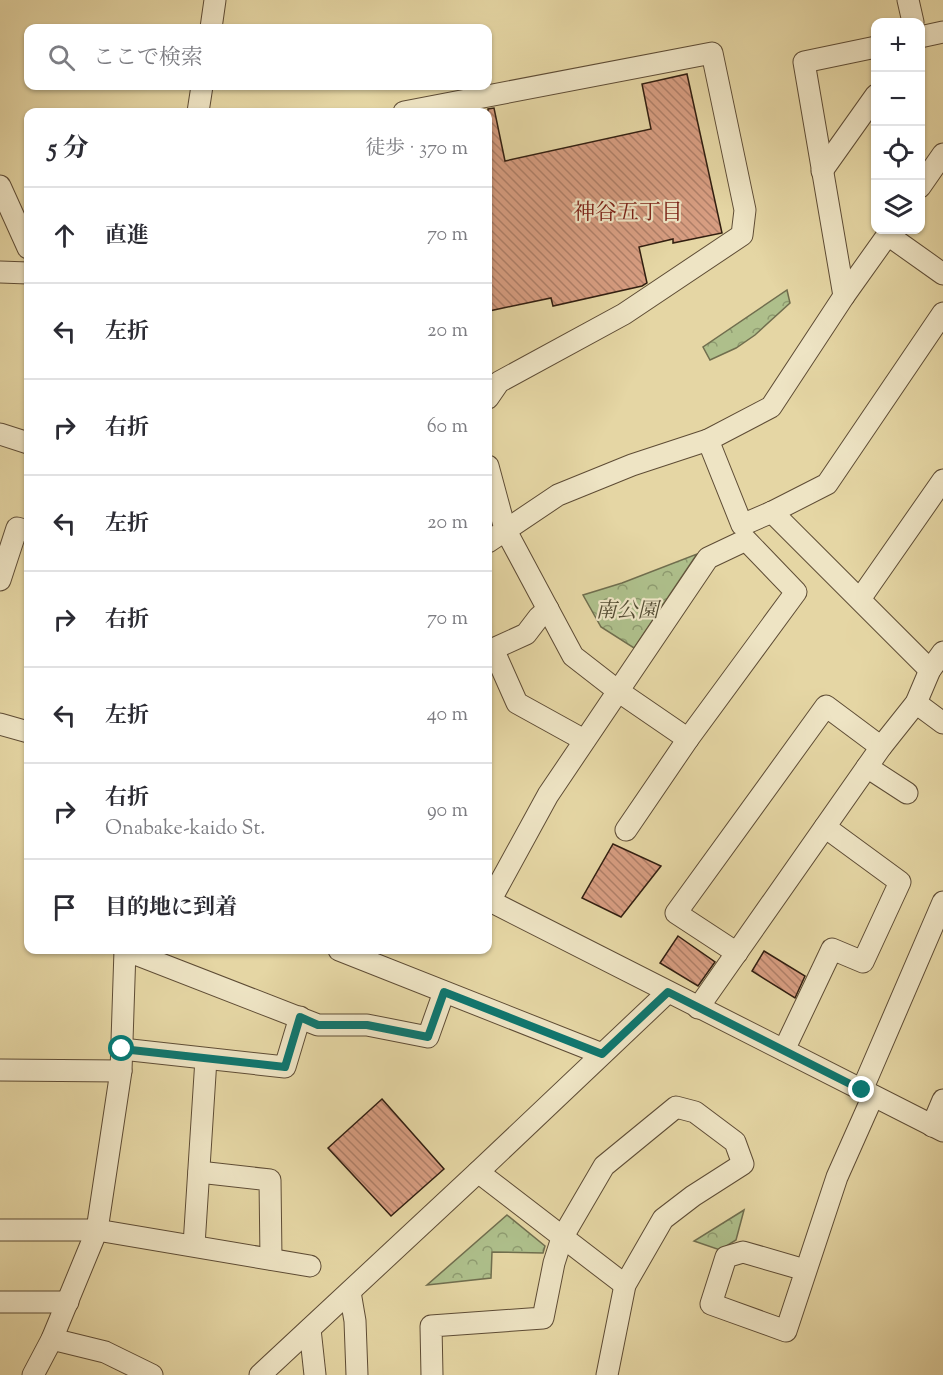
<!DOCTYPE html>
<html lang="ja">
<head>
<meta charset="utf-8">
<style>
  :root { --surface:#fff; --page:#f2f2f3; --text:#2b2b33; --muted:#7c7c81; --line:#e1e1e2 }
  body { margin:0; font-family:"Sorts Mill Goudy","Noto Serif JP",serif; background:var(--page); color:var(--text) }
  .controls { position:absolute; right:18px; top:18px; display:grid; overflow:hidden; border-radius:12px; box-shadow:0 2px 4px #0004 }
  .controls button { width:54px; height:54px; display:grid; place-items:center; padding:0; border:0; border-bottom:2px solid var(--line); background:var(--surface); color:var(--text); font:30px sans-serif }
  .stop { position:absolute; width:18px; height:18px; margin:-14px; border:4px solid #0f766e; border-radius:50%; background:#fff }
  .stop.end { background:#0f766e; border-color:#fff; box-shadow:0 2px 6px #0008 }
  .list { margin:0; padding:0; list-style:none }
  h2 { display:flex; justify-content:space-between; align-items:center; height:78px; margin:0; padding:0 24px; font-size:26px }
  h2 small { font-size:20px; font-weight:400; color:var(--muted) }
  .list li { display:grid; grid-template-columns:39px 1fr auto; gap:18px; align-items:center; box-sizing:border-box; height:96px; padding:0 24px; border-top:2px solid var(--line) }
  .list b { display:block; font-size:22px; white-space:nowrap }
  .list p { margin:0; font-size:20px; white-space:nowrap; color:var(--muted) }
  .list em { font-size:20px; font-style:normal; color:var(--muted) }
  .icon { flex:none; width:33px; height:33px; fill:none; stroke:currentColor; stroke-width:2; stroke-linecap:round; stroke-linejoin:round }
  .map { position:relative; flex:none; width:943px; height:1375px; overflow:hidden }
  .search { position:absolute; background:var(--surface); box-shadow:0 2px 4px #0004; left:24px; top:24px; width:468px; height:66px; display:flex; align-items:center; gap:15px; box-sizing:border-box; padding:0 21px; border-radius:12px; color:var(--muted); font-size:22px }
  .panel { position:absolute; background:var(--surface); box-shadow:0 2px 4px #0004; left:24px; top:108px; width:468px; height:846px; border-radius:12px }
  .map>svg:first-child { display:block }
  .park { fill:url(#park-crowns); stroke:#706e4e; stroke-width:1.5 }
  .building { fill:url(#building-back-hatch); stroke:#311e10; stroke-width:1.5 }
  .lines { fill:none; stroke-linecap:round; stroke-linejoin:round }
  .minor-casing { stroke:#5e4c35; stroke-width:23 }
  .minor { stroke:#eee4c4; stroke-width:21 }
  .route { stroke:#0f766e; stroke-width:8 }
  .labels { text-anchor:middle; stroke-width:4.5; stroke-linejoin:round; paint-order:stroke }
  .park-label { font-size:21px; font-style:italic; fill:#564e35; stroke:#eee4c4 }
  .neighbourhood-label { font-size:22px; fill:#7a1f14; stroke:#eee4c4 }
</style>
</head>
<body>
<div class="map">
<svg width="943" height="1375" viewBox="0 0 943 1375">
  <defs>
    <pattern id="park-crowns" width="20" height="18" patternUnits="userSpaceOnUse" patternTransform="scale(1.5)"><rect width="20" height="18" fill="#aebf8b"/><path d="M2 6a3 3 0 1 1 6 0M12 15a3 3 0 1 1 6 0" fill="none" stroke="#8e9b70"/></pattern>
    <pattern id="building-back-hatch" width="6" height="6" patternUnits="userSpaceOnUse" patternTransform="scale(1.5)"><rect width="6" height="6" fill="#d79d81"/><path d="M-1 5l2 2M0 0l6 6M5-1l2 2" fill="none" stroke="#af7f68"/></pattern>
  </defs>
  <rect width="100%" height="100%" fill="#e5d6a4"/>
  <filter id="stains"><feTurbulence type="fractalNoise" baseFrequency=".00333" numOctaves="4"/><feColorMatrix values="0 0 0 0 .2 0 0 0 0 .09 0 0 0 0 .02 0 0 0 .5 -.17"/></filter>
  <radialGradient id="worn" r=".72"><stop offset=".6" stop-color="#630" stop-opacity="0"/><stop offset="1" stop-color="#630" stop-opacity=".3"/></radialGradient>
  <g class="park">
    <polygon points="787,290 790,303 755,335 736,348 710,360 703,347"/>
    <polygon points="697,554 634,648 601,627 583,595 622,583"/>
    <polygon points="744,1210 736,1240 720,1250 694,1241"/>
    <polygon points="507,1215 545,1246 543,1253 492,1252 491,1278 427,1285"/>
  </g>
  <g class="building">
    <polygon points="687,74 722,233 673,243 673,239 639,247 647,283 642,286 553,306 551,298 489,311 488,302 488,109 494,108 505,161 651,129 642,84"/>
    <polygon points="613,844 661,866 621,917 582,898"/>
    <polygon points="678,936 715,962 698,986 660,963"/>
    <polygon points="764,951 805,976 795,998 752,971"/>
    <polygon points="382,1099 444,1169 391,1216 328,1148"/>
  </g>
  <g class="lines">
    <g class="minor-casing">
      <g id="minor">
        <polyline points="908,0 913,22"/>
        <polyline points="211,28 215,0"/>
        <polyline points="920,37 943,32"/>
        <polyline points="198,112 202,86"/>
        <polyline points="404,112 712,53 745,210 742,235 624,314 499,382 488,398"/>
        <polyline points="822,171 876,95"/>
        <polyline points="0,186 28,248"/>
        <polyline points="920,187 943,154"/>
        <polyline points="888,235 943,274"/>
        <polyline points="0,272 28,273"/>
        <polyline points="844,296 804,62 876,47"/>
        <polyline points="0,434 28,443"/>
        <polyline points="708,440 742,525 772,512 827,484 943,313"/>
        <polyline points="488,466 505,529 573,656 618,691 688,739"/>
        <polyline points="772,512 930,670"/>
        <polyline points="488,542 558,495 632,465 708,440 771,407 844,296 891,230"/>
        <polyline points="0,580 17,528 28,531"/>
        <polyline points="860,599 943,480"/>
        <polyline points="548,609 539,617 526,634 493,649 517,703 584,740"/>
        <polyline points="916,703 943,723"/>
        <polyline points="0,724 28,732"/>
        <polyline points="867,767 907,793"/>
        <polyline points="488,900 943,1131"/>
        <polyline points="490,901 548,795 708,558 746,540 796,592 688,739 626,830"/>
        <polyline points="125,950 318,1025 367,1025 428,1037 444,992"/>
        <polyline points="339,950 602,1054"/>
        <polyline points="737,953 676,913 826,706 881,747"/>
        <polyline points="698,1008 881,747 916,703 930,670 943,652"/>
        <polyline points="122,1049 285,1067 300,1017"/>
        <polyline points="784,1050 832,949 863,962 900,882 825,827"/>
        <polyline points="0,1070 121,1071"/>
        <polyline points="862,1090 943,902"/>
        <polyline points="932,1126 943,1100"/>
        <polyline points="199,1172 270,1180 271,1259"/>
        <polyline points="478,1172 625,1285"/>
        <polyline points="0,1230 97,1230 310,1266"/>
        <polyline points="194,1245 206,1059"/>
        <polyline points="805,1270 743,1252 726,1257 711,1304 786,1331 837,1177 873,1096"/>
        <polyline points="350,1292 355,1321 357,1375"/>
        <polyline points="0,1302 68,1302"/>
        <polyline points="310,1329 315,1375"/>
        <polyline points="52,1339 105,1352 152,1375"/>
        <polyline points="33,1375 52,1339 97,1230 121,1071 125,950"/>
        <polyline points="260,1375 478,1172 668,992"/>
        <polyline points="432,1375 431,1326 543,1318 554,1263 562,1238 604,1166 676,1107 695,1112 735,1142 743,1164 693,1196 663,1219 625,1285 607,1375"/>
      </g>
    </g>
    <use href="#minor" class="minor"/>
  </g>
  <g class="lines">
    <polyline class="route" points="122,1049 285,1067 300,1017 318,1025 367,1025 428,1037 444,992 602,1054 668,992 862,1090"/>
  </g>
  <g class="labels">
    <g class="park-label">
      <text x="627" y="617">南公園</text>
    </g>
    <g class="neighbourhood-label">
      <text x="628" y="219">神谷五丁目</text>
    </g>
  </g>
  <rect width="100%" height="100%" filter="url(#stains)"/>
  <rect width="100%" height="100%" fill="url(#worn)"/>
</svg>
<div class="controls">
<button>+</button>
<button>−</button>
<button><svg class="icon" aria-label="locate" viewBox="0 0 24 24"><circle cx="12" cy="12" r="6"/><path d="M12 2v4M12 18v4M2 12h4M18 12h4"/></svg></button>
<button><svg class="icon" aria-label="layers" viewBox="0 0 24 24"><path d="M12 4l9 5-9 5-9-5zM3 14l9 5 9-5"/></svg></button>
</div>
<div class="stop" style="left:122px;top:1049px"></div>
<div class="stop end" style="left:862px;top:1090px"></div>
<div class="search"><svg class="icon" aria-label="search" viewBox="0 0 24 24"><circle cx="10" cy="10" r="6"/><path d="M15 15l6 6"/></svg>ここで検索</div>
<section class="panel">
<h2>5 分<small>徒歩 · 370 m</small></h2>
<ul class="list">
<li><svg class="icon" aria-label="ahead" viewBox="0 0 24 24"><path d="M12 20V5M6 11l6-6 6 6"/></svg><div><b>直進</b></div><em>70 m</em></li>
<li><svg class="icon" aria-label="left" viewBox="0 0 24 24"><path d="M17 20v-9H6M10 6l-5 5 5 5"/></svg><div><b>左折</b></div><em>20 m</em></li>
<li><svg class="icon" aria-label="right" viewBox="0 0 24 24"><path d="M7 20v-9h11M14 6l5 5-5 5"/></svg><div><b>右折</b></div><em>60 m</em></li>
<li><svg class="icon" aria-label="left" viewBox="0 0 24 24"><path d="M17 20v-9H6M10 6l-5 5 5 5"/></svg><div><b>左折</b></div><em>20 m</em></li>
<li><svg class="icon" aria-label="right" viewBox="0 0 24 24"><path d="M7 20v-9h11M14 6l5 5-5 5"/></svg><div><b>右折</b></div><em>70 m</em></li>
<li><svg class="icon" aria-label="left" viewBox="0 0 24 24"><path d="M17 20v-9H6M10 6l-5 5 5 5"/></svg><div><b>左折</b></div><em>40 m</em></li>
<li><svg class="icon" aria-label="right" viewBox="0 0 24 24"><path d="M7 20v-9h11M14 6l5 5-5 5"/></svg><div><b>右折</b><p>Onabake-kaido St.</p></div><em>90 m</em></li>
<li><svg class="icon" aria-label="arrive" viewBox="0 0 24 24"><path d="M6 21V4h12l-3 4 3 4H6"/></svg><div><b>目的地に到着</b></div></li>
</ul>
</section>
</div>
</body>
</html>
